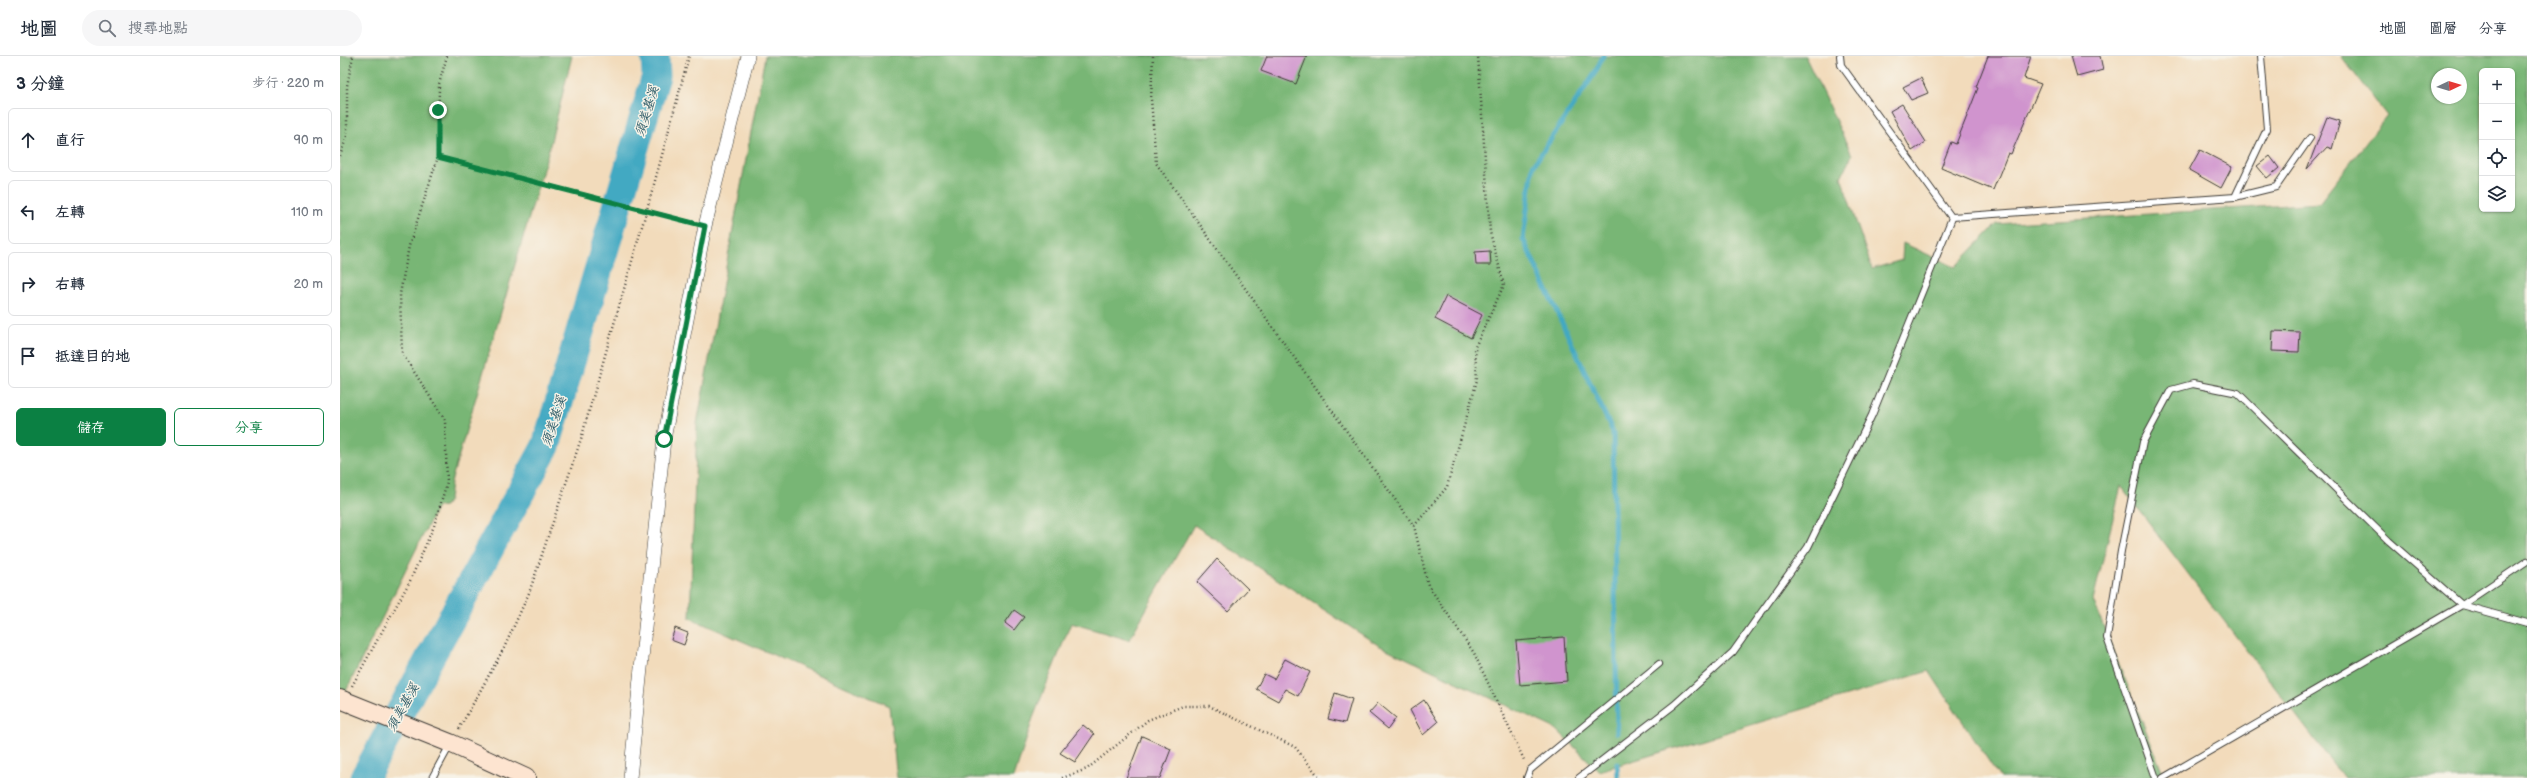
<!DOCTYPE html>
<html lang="zh-TW">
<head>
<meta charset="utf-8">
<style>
  :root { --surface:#fff; --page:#f6f6f7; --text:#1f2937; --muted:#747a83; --line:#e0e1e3; --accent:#0b8043 }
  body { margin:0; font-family:"Balsamiq Sans","LXGW WenKai TC",sans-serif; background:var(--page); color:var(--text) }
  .controls { position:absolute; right:12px; top:12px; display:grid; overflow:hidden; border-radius:6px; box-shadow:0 1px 3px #0004 }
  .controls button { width:36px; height:36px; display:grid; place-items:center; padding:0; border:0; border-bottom:1px solid var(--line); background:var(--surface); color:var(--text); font:20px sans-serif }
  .compass { position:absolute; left:2091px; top:12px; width:36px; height:36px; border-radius:50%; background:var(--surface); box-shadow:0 1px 3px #0004; rotate:86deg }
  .stop { position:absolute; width:12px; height:12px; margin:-9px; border:3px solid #0b8043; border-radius:50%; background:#fff }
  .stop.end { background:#0b8043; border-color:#fff; box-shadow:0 1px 4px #0008 }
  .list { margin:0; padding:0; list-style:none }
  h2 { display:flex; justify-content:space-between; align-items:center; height:52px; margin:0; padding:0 16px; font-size:17px }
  h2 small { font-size:13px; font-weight:400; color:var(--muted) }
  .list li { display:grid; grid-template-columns:26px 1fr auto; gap:12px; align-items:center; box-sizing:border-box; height:64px; margin:0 8px 8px; padding:0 8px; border:1px solid var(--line); border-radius:6px }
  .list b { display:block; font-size:15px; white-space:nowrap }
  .list em { font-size:13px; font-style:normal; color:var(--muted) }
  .actions { display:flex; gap:8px; padding:12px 16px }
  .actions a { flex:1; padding:9px 0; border:1px solid var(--accent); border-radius:6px; text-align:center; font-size:14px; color:var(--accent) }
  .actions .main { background:var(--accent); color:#fff }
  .icon { flex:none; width:22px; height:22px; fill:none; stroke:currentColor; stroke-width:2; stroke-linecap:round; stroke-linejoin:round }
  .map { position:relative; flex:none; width:2187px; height:722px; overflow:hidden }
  header { display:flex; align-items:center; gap:24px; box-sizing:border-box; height:56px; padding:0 20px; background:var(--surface); border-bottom:1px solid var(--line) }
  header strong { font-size:19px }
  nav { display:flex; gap:22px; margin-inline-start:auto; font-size:14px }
  .search { width:280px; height:36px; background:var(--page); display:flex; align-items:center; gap:10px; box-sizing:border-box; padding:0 14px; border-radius:22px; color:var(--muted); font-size:15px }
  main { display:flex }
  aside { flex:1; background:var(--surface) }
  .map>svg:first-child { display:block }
  .forest { fill:#78b675; stroke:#4a6948; fill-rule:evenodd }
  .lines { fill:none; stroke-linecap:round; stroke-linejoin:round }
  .stream { stroke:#42a9c2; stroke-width:5 }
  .river { stroke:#42a9c2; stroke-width:29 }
  .building { fill:#d094ce }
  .lane-casing { stroke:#3c3934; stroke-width:8 }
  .street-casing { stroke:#3c3934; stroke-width:14 }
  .secondary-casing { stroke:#3c3934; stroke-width:20 }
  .path { stroke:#3c3934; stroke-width:2.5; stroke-dasharray:1 3; stroke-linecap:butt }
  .lane { stroke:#fff; stroke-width:6 }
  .street { stroke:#fff; stroke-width:13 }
  .secondary { stroke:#fde4d0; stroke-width:18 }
  .route { stroke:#0b8043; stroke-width:5 }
  .labels { text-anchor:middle; stroke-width:3; stroke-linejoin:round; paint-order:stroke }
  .water-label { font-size:13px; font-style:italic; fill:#2d5b67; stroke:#f7f3e8 }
</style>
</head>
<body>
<header>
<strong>地圖</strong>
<div class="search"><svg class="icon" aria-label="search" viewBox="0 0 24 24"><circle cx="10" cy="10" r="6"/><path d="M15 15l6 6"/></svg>搜尋地點</div>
<nav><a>地圖</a><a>圖層</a><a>分享</a></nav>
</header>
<main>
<aside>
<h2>3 分鐘<small>步行 · 220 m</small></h2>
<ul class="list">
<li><svg class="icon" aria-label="ahead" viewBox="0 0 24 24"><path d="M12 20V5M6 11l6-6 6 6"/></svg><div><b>直行</b></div><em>90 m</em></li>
<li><svg class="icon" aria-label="left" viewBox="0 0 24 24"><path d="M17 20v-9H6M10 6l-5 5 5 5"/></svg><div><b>左轉</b></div><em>110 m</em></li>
<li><svg class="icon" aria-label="right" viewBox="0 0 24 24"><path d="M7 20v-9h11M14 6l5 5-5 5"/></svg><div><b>右轉</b></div><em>20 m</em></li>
<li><svg class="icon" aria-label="arrive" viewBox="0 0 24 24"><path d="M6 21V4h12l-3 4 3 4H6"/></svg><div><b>抵達目的地</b></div></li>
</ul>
<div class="actions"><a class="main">儲存</a><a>分享</a></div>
</aside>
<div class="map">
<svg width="2187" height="722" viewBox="0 0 2187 722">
  <rect width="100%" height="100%" fill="#f7f3e8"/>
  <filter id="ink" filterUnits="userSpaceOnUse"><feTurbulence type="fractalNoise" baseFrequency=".025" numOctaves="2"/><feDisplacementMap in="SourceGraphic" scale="8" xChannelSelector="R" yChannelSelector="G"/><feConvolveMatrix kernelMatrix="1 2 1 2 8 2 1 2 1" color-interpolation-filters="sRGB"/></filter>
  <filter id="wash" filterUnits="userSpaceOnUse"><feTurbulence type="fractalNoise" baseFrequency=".012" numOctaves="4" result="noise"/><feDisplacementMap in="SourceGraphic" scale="16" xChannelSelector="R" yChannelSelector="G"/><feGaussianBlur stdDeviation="0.9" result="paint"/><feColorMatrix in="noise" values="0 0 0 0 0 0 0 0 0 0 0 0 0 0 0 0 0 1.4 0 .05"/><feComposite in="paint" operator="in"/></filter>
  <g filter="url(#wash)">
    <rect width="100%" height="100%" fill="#f2dbbb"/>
    <g class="forest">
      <polygon points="0,0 232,0 208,97 111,426 109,444 105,450 97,451 6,635 0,639"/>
      <path d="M425,0H1465L1512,99L1501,121L1532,213L1562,204L1563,187L1615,211L1657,168L1979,147L2047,60L2001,0H2187V722H2004L1781,430L1753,544L1825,722H1660L1589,615L1259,715L1216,673L1038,589L854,469L789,584L731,567L693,662L674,722H557L549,650L350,562L357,368ZM2142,15H2172V153H2142ZM2097,18H2121V42H2097Z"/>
    </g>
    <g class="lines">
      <g class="stream">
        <polyline points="1263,0 1256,15 1193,110 1183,183 1273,376 1277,677"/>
        <polyline points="1277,708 1278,722"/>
      </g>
      <polyline class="river" points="24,722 206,390 316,20 315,0"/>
    </g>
    <g id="blocks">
      <g class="building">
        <polygon points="927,0 967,0 956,28 921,15"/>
        <polygon points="1648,0 1691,0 1684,22 1701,28 1671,98 1668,97 1653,134 1601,112 1611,86 1616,88 1638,32 1636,31"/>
        <polygon points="1731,0 1760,0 1763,14 1737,21"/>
        <polygon points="1581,22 1588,37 1571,44 1563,31"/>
        <polygon points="1562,48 1586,86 1572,95 1550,55"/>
        <polygon points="1987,61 2000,65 1992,93 1987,91 1967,113"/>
        <polygon points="1860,94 1892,111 1881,132 1849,114"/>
        <polygon points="1930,100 1939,112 1927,122 1917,110"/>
        <polygon points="1150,195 1151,209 1136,209 1135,196"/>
        <polygon points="1106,240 1142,259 1131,282 1095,263"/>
        <polygon points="1933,275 1960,276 1959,296 1932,295"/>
        <polygon points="877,503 908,533 888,555 857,526"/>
        <polygon points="674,554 684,561 674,574 665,567"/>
        <polygon points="335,572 348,577 344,589 331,584"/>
        <polygon points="1224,581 1227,625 1180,629 1176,585"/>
        <polygon points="945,603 970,616 958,640 945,633 938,645 916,633 924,618 934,623"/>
        <polygon points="995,637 1012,643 1005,667 988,663"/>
        <polygon points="1084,644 1098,666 1083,679 1070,654"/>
        <polygon points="1038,647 1056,662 1048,673 1029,657"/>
        <polygon points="743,669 754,678 735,706 720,697"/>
        <polygon points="802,680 831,693 820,722 786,722"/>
      </g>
    </g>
  </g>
  <g filter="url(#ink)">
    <use href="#blocks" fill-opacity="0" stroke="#3c3934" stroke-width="1"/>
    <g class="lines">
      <g class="lane-casing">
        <g id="lane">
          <polyline points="1895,141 1927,73 1921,0"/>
          <polyline points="1612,161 1895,141 1936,131 1970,82"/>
          <polyline points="92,722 110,689"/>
          <polyline points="1187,722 1190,714 1319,608"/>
          <polyline points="1239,722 1334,649 1393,596 1468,491 1532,359 1612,162 1501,9 1500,0"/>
          <polyline points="1816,722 1767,582 1781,495 1803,386 1831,334 1853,328 1898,337 2049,485 2122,549 2187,505"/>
          <polyline points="1823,722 2122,549 2187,567"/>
        </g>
      </g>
      <g class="street-casing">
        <polyline id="street" points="290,722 324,383 365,170 408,0"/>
      </g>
      <g class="secondary-casing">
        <polyline id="secondary" points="0,643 110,687 186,722"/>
      </g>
      <g class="path">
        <polyline points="107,0 99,28 98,101 351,166"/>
        <polyline points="813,0 811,43 816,107 1074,470 1088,529 1134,597 1185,706"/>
        <polyline points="0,100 7,80 7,30 13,0"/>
        <polyline points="1074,470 1107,431 1137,324 1135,291 1164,229 1150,176 1138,0"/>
        <polyline points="12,630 70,525 94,470 107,426 105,364 62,297 60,238 69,190 98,101"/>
        <polyline points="119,673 164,592 189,537 241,383 313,132 349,0"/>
        <polyline points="722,722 747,713 808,664 843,650 869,650 955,691 980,722"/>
      </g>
      <use href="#lane" class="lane"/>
      <use href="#street" class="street"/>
      <use href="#secondary" class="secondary"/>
    </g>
  </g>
  <g class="lines" filter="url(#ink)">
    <polyline class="route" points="98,54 98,101 365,170 324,383"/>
  </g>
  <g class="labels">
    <g class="water-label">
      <text transform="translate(306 55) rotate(-73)" y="5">須美基溪</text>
      <text transform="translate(213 365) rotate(-72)" y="5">須美基溪</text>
      <text transform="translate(62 651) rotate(-61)" y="5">須美基溪</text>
    </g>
  </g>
</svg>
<div class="controls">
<button>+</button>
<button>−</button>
<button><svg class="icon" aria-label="locate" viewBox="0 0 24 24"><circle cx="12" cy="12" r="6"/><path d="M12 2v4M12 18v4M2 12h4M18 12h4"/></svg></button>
<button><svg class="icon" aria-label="layers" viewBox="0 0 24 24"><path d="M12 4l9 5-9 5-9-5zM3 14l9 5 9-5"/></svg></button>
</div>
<svg class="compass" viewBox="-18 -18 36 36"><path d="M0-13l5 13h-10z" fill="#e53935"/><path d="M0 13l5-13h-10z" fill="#747a83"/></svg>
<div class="stop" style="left:324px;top:383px"></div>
<div class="stop end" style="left:98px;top:54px"></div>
</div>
</main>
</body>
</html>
